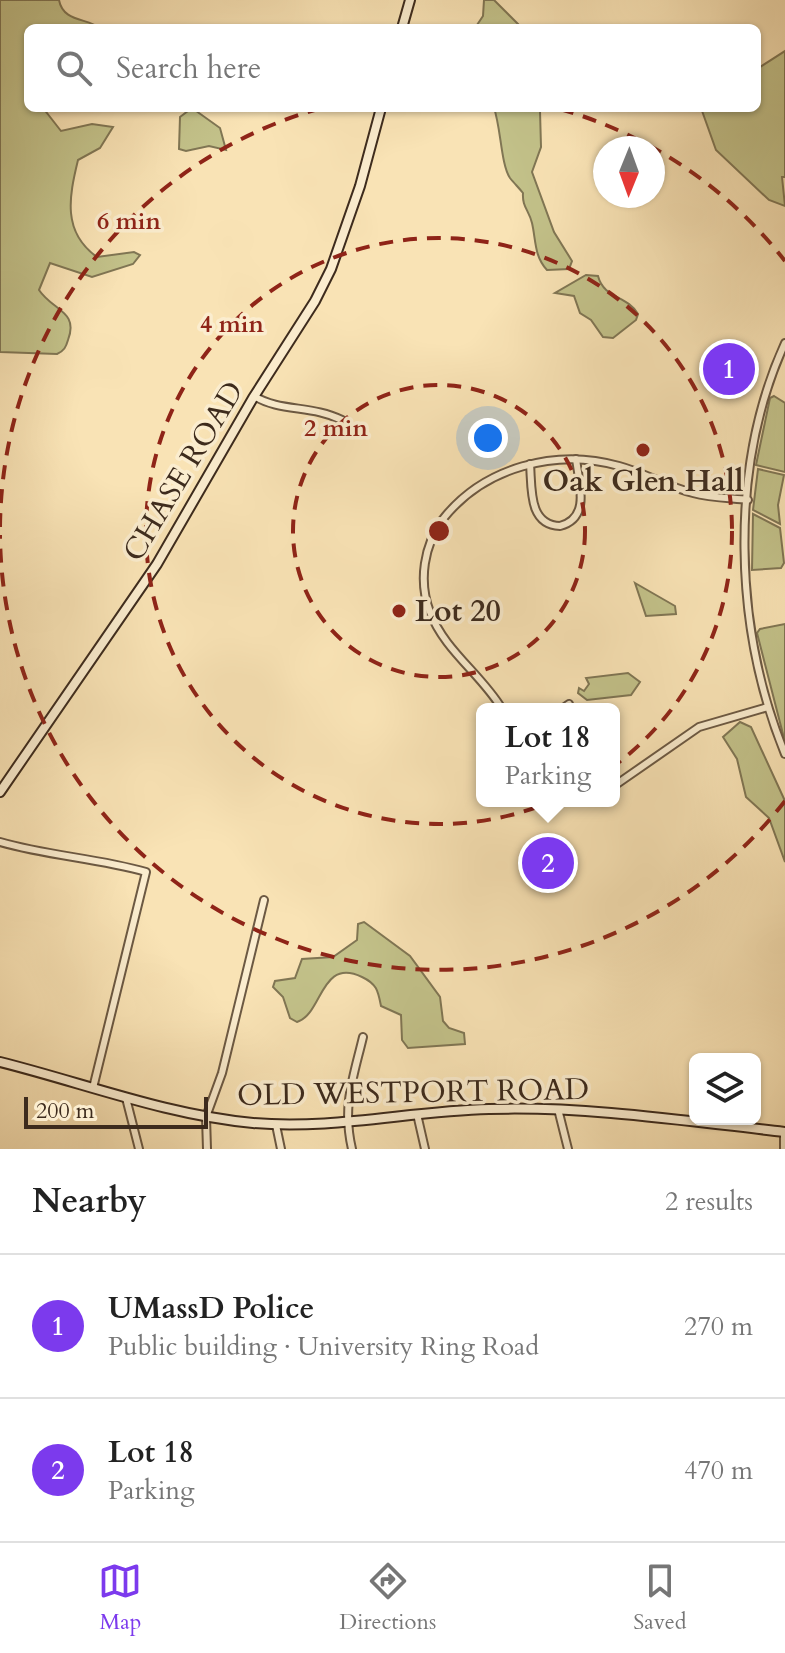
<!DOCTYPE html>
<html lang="en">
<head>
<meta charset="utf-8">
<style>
  :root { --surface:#fff; --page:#f6f6f6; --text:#222; --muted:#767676; --line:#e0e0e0; --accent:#7c3aed }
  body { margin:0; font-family:Cardo,serif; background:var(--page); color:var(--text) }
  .controls { position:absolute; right:24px; bottom:24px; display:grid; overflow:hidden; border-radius:12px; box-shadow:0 2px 6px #0004 }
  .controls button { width:72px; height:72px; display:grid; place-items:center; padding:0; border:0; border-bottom:2px solid var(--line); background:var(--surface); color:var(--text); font:40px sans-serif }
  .compass { position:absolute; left:593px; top:136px; width:72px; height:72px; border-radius:50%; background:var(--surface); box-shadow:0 2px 6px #0004; rotate:181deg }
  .scale { position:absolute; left:24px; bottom:20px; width:184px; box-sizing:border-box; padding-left:8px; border:4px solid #3d2b1d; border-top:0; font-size:22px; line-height:28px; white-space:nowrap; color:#3d2b1d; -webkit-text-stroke:6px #fbedcf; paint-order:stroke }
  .you { position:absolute; left:488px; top:438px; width:28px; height:28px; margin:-20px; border:6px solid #fff; border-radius:50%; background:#1a73e8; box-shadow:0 0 0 12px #1a73e833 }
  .badge { display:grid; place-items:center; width:52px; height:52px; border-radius:50%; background:var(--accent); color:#fff; font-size:26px; font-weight:700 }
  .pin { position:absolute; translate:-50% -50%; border:4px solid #fff; box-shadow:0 2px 8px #0006 }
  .popup { position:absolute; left:476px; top:703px; width:144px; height:104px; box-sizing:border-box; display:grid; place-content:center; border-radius:12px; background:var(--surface); filter:drop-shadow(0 2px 6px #0005); font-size:26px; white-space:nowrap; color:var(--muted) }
  .popup b { font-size:30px; color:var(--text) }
  .popup::after { content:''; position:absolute; left:50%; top:100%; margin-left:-16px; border:16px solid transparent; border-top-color:var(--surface) }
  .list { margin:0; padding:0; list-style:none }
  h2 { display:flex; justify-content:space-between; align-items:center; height:104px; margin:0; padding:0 32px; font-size:34px }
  h2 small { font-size:26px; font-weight:400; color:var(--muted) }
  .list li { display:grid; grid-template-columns:52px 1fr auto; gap:24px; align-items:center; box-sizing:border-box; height:144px; padding:0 32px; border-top:2px solid var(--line) }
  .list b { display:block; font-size:30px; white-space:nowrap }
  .list p { margin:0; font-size:26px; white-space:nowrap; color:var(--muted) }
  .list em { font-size:26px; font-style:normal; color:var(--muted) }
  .icon { flex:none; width:44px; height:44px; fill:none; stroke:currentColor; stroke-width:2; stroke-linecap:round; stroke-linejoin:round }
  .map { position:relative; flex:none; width:785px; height:1149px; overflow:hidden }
  .search { position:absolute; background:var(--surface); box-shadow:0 2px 6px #0004; left:24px; right:24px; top:24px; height:88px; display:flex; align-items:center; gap:20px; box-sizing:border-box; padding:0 28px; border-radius:12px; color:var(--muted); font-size:30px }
  .sheet { height:392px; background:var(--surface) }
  nav { display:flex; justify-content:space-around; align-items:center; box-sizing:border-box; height:112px; border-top:2px solid var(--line); background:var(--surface); font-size:22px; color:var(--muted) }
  nav a { display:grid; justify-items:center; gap:4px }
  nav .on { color:var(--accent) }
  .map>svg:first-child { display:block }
  .green { fill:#c3c28a; stroke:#807654; stroke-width:2 }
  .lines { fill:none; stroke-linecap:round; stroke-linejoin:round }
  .street-casing { stroke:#6c5943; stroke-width:10 }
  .secondary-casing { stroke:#3d2b1d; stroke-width:12 }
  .street { stroke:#fbedcf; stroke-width:6 }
  .secondary { stroke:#fbedcf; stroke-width:8 }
  .ring { fill:none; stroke:#8f2418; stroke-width:4; stroke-dasharray:14 10 }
  .poi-dot { fill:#8f2418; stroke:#fbedcf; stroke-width:3 }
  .labels { text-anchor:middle; stroke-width:7; stroke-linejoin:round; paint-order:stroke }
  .street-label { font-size:30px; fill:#3d2b1d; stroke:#fbedcf }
  .poi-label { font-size:30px; font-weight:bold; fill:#3d2b1d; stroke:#fbedcf }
  .centre { fill:#8f2418; stroke:#fbedcf; stroke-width:4 }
  .ring-label { font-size:24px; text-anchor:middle; font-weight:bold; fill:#8f2418; stroke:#fbedcf; stroke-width:7; stroke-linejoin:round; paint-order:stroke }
</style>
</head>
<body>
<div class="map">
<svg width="785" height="1149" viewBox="0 0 785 1149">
  <rect width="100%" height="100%" fill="#f9e3b5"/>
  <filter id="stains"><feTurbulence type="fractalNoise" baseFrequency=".0025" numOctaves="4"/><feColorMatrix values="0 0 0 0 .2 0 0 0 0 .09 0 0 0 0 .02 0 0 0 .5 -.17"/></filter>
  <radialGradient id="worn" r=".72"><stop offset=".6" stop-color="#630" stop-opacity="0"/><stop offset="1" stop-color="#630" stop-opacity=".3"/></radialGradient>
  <g class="green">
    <path d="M0,0H59C63,22 87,18 100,28H28V108H43L61,131L92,124L113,127L100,148L78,160C69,197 62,232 97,257L134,252L140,255L133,264L92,277L50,263L39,290C53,311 79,311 68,340C66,347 64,351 57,354L0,352Z"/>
    <polygon points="484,0 494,0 522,28 475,28 483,16"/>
    <polygon points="785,51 785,177 782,177 785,206 769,200 716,150 701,108 757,108 757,69"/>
    <polygon points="192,108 220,128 226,150 209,146 186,151 179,149 180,117"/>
    <path d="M494,108L540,111L541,147L532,172L554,232L572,261L569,269L547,270C534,256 536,240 532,223C529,210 522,207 523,193C519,188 514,183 510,178C501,165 501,128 494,108Z"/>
    <path d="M586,275L598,276C604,299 627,295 638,314L636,320L613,338L603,337L591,320L580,313L574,296L555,293Z"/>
    <polygon points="774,396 785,403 785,472 756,465 770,398"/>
    <polygon points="758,469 784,475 778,505 780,524 753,510"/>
    <polygon points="753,514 780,528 784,563 781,568 752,570"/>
    <polygon points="635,583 675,606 676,614 646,616"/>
    <polygon points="785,624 785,742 757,633 760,629"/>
    <polygon points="628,673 640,682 631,695 587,700 578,693 579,688 584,691 589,684 586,678"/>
    <polygon points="740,722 751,727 785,801 785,862 769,818 746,797 737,759 723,737"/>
    <path d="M364,922L410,956L440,997L443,1021L449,1028L464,1033L465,1044L408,1048L402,1040L401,1015L381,1006C378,991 377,984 362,977C320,957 323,1014 297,1022L290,1018L283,997L273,987L275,981L295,978L302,959L333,957L357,940L358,924Z"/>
  </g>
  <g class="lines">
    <g class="street-casing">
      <g id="street">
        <path d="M785,343C728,468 734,629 785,754"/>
        <path d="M254,396C280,412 312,405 342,420"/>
        <path d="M530,464C532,488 528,525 560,526C591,518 579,483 576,459"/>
        <path d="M502,709C482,675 444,650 430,612C418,581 424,545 443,519C484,467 556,448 619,466C645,473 668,487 693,493C711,498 730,498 748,500"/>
        <polyline points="562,709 569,704"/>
        <polyline points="614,786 699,727 768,707"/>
        <path d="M0,842C48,856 97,858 146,872L93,1088"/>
        <polyline points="126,1098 139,1149"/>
        <polyline points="558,1109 568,1149"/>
        <polyline points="417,1114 425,1149"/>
        <polyline points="276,1125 281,1149"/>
        <polyline points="784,1132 784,1149"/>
        <polyline points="207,1149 206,1117 222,1073 264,900"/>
        <path d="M352,1149C342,1106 353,1079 363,1037"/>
      </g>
    </g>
    <g class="secondary-casing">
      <g id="secondary">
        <polyline points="402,28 410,0"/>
        <polyline points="0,792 157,564 253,398 315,301 331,269 360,186 381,108"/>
        <path d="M0,1062C84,1083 166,1115 253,1123C332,1130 410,1111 489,1109C588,1106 687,1121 785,1132"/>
      </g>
    </g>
    <use href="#street" class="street"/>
    <use href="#secondary" class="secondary"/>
  </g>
  <g class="ring">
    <circle cx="439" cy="531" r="146"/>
    <circle cx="439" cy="531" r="293"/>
    <path d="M785 801A439 439 0 0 1 0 535M0 527A439 439 0 0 1 318 109M560 109A439 439 0 0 1 785 261"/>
  </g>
  <g class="poi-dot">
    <circle cx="643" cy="450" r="8"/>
    <circle cx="399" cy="611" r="8"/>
  </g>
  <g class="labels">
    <g class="street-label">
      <text transform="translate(183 471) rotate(-59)" y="10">CHASE ROAD</text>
      <text transform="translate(413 1092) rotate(-1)" y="10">OLD WESTPORT ROAD</text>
    </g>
    <g class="poi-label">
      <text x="643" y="491">Oak Glen Hall</text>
      <text x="415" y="621" text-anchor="start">Lot 20</text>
    </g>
  </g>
  <circle cx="439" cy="531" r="12" class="centre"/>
  <g class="ring-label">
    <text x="129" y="229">6 min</text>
    <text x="232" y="332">4 min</text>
    <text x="336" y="436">2 min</text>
  </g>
  <rect width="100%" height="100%" filter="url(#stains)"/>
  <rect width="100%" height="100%" fill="url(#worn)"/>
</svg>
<div class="controls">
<button><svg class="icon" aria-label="layers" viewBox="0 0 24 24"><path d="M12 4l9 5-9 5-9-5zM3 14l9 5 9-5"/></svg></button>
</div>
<svg class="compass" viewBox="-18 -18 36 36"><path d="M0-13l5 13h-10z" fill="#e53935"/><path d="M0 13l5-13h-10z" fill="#767676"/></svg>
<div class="scale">200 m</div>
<div class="you"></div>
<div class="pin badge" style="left:729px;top:369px">1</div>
<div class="pin badge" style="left:548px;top:863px">2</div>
<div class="popup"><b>Lot 18</b>Parking</div>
<div class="search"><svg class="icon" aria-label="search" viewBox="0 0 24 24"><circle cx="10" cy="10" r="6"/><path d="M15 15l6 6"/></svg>Search here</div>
</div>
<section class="sheet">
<h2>Nearby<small>2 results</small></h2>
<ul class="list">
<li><span class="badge">1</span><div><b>UMassD Police</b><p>Public building · University Ring Road</p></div><em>270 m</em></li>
<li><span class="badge">2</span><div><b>Lot 18</b><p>Parking</p></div><em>470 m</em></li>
</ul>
</section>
<nav>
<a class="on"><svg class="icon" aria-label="map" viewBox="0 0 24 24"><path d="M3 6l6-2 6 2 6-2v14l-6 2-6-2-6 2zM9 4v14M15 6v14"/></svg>Map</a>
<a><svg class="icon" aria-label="directions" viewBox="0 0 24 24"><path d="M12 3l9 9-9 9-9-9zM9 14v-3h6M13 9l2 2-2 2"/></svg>Directions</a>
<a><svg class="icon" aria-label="saved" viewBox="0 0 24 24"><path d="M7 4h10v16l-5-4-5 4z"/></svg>Saved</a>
</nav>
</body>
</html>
